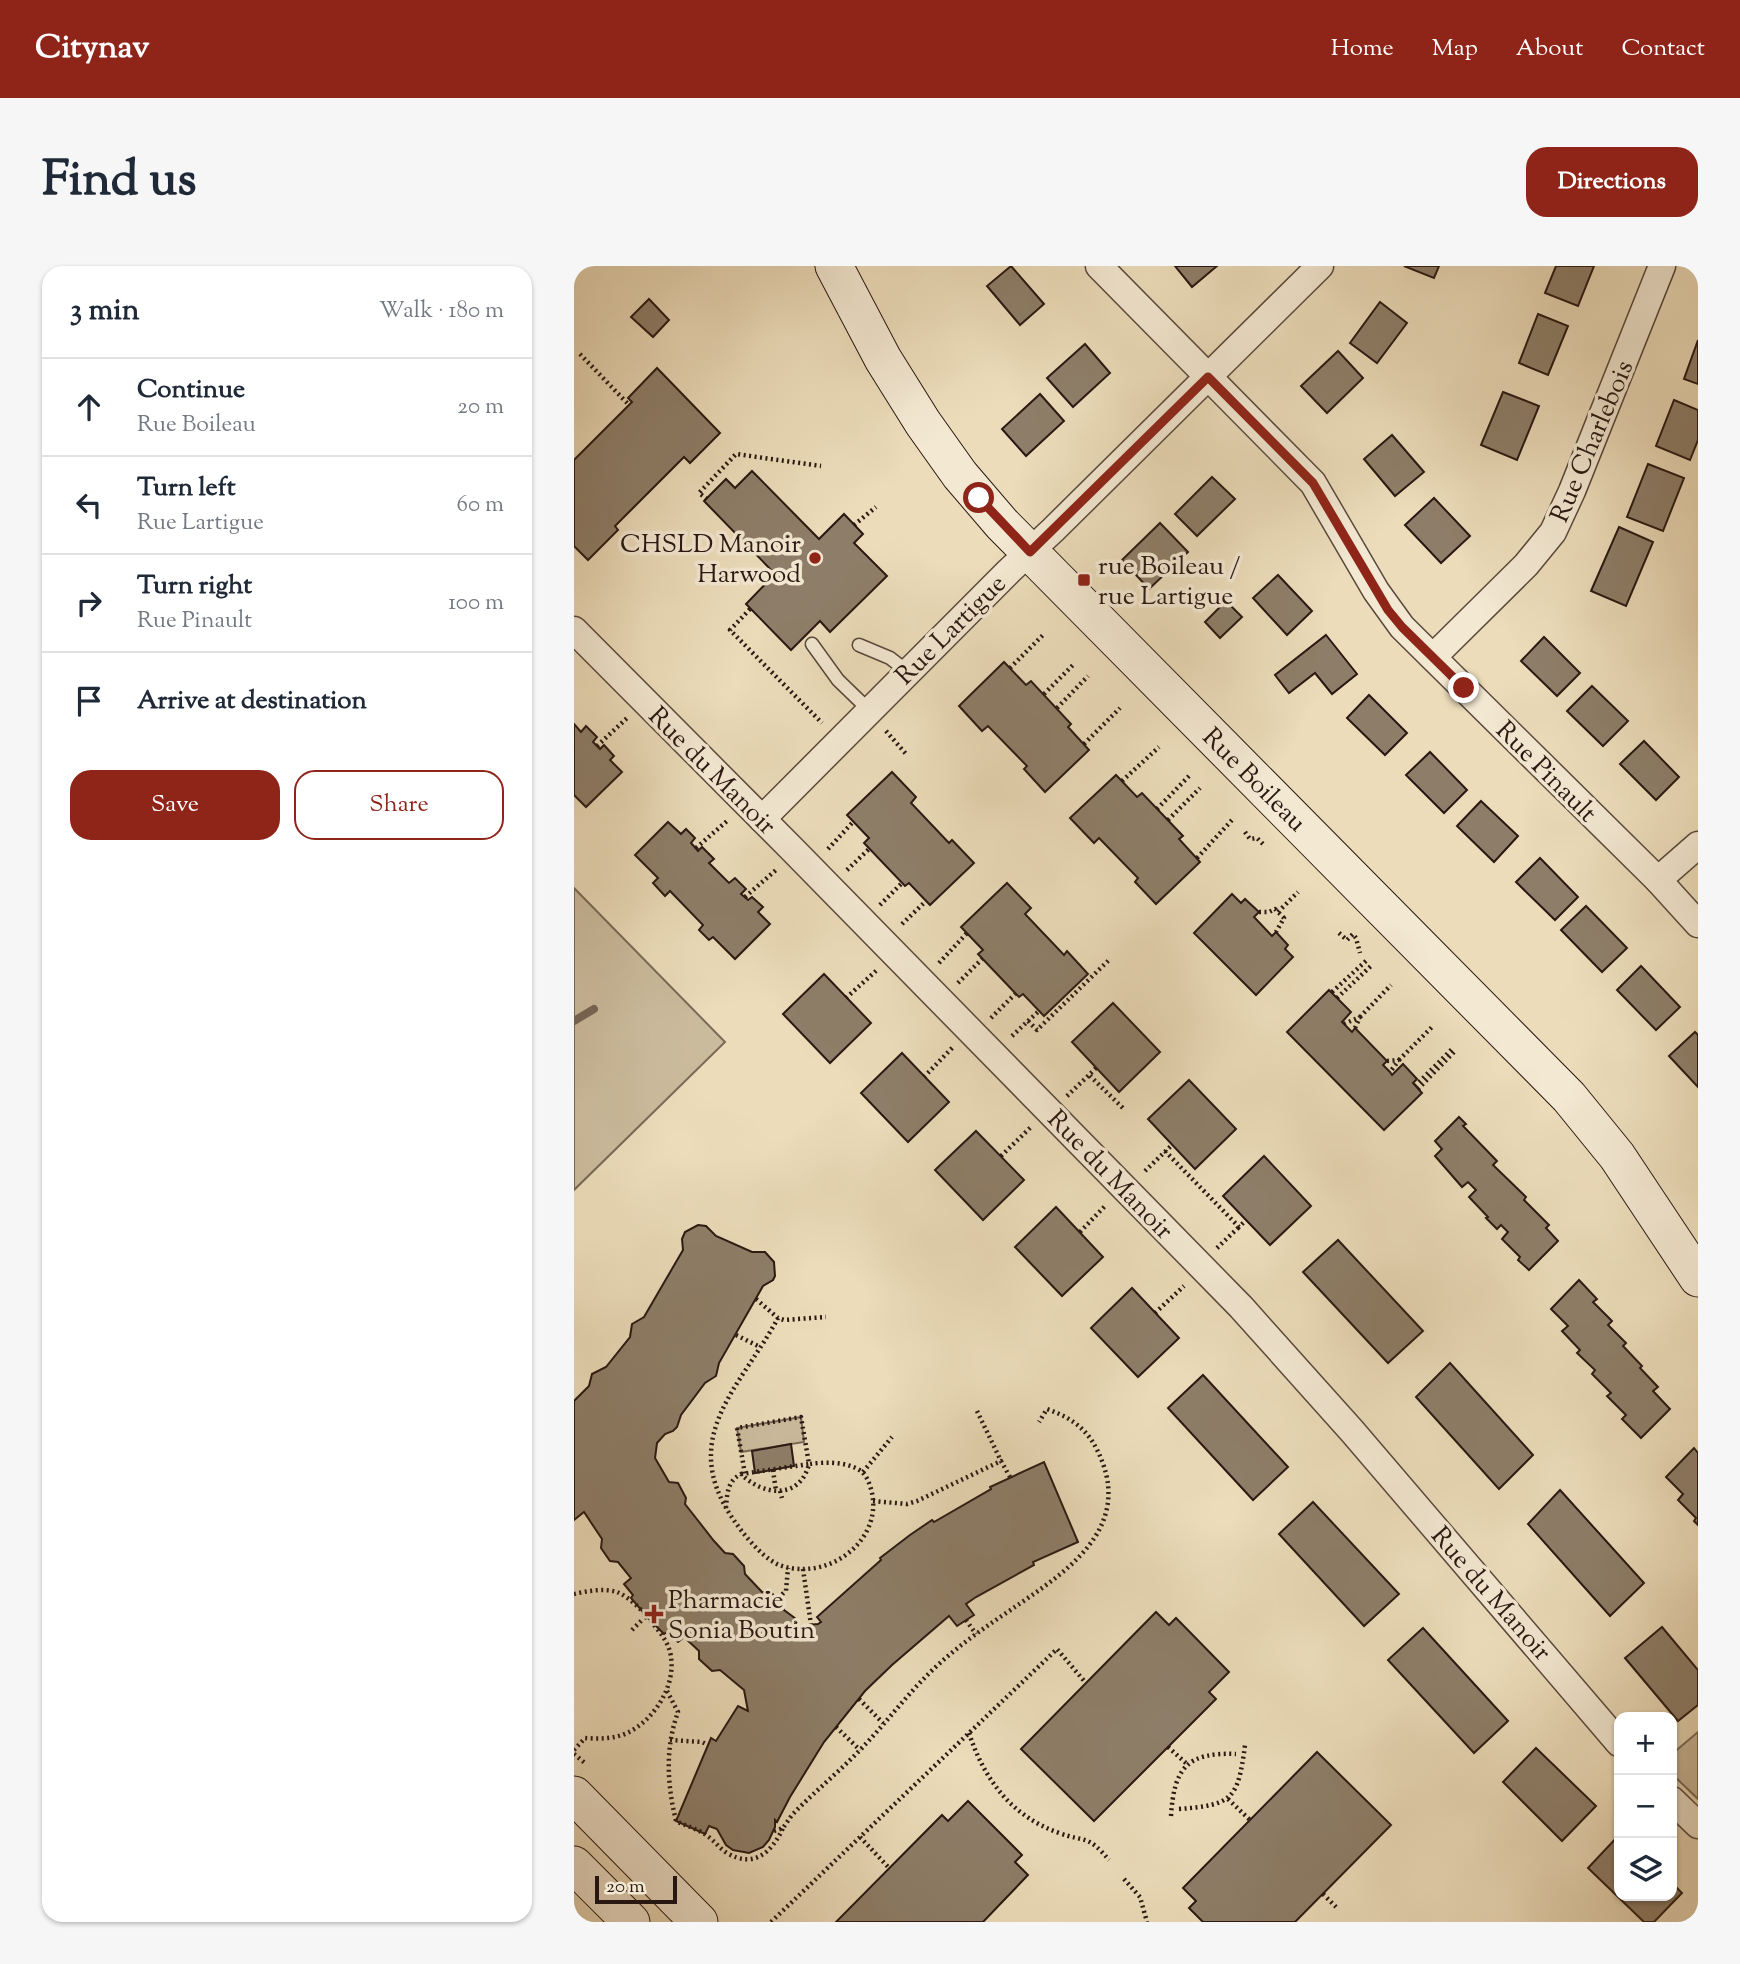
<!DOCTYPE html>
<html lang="en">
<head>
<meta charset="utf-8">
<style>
  :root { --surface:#fff; --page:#f6f6f7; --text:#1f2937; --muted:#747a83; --line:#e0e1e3; --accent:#8f2418 }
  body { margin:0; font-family:"Sorts Mill Goudy",serif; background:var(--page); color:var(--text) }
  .controls { position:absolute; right:21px; bottom:21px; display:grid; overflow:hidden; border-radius:14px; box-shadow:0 2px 5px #0004 }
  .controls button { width:63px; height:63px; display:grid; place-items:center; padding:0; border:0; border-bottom:2px solid var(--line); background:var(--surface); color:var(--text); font:35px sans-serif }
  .scale { position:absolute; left:21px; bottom:18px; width:82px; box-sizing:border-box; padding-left:7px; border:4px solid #291812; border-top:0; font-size:19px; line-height:24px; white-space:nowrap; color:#291812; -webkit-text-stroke:5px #f3e8d2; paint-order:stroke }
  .stop { position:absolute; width:21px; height:21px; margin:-16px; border:5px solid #8f2418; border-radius:50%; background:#fff }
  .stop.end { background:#8f2418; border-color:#fff; box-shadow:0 2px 7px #0008 }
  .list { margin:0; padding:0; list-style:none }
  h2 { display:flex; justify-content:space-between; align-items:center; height:91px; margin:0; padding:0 28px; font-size:30px }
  h2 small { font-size:23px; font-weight:400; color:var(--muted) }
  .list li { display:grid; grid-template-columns:46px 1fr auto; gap:21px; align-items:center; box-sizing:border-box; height:98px; padding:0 28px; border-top:2px solid var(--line) }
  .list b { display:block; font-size:26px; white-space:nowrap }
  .list p { margin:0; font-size:23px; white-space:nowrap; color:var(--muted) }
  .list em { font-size:23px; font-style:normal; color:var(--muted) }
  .actions { display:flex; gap:14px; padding:21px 28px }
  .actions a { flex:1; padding:16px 0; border:2px solid var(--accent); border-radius:21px; text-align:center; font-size:24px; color:var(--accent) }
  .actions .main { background:var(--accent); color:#fff }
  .icon { flex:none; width:38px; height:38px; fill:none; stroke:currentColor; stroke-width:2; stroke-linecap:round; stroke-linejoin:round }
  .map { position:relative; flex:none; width:1124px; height:1656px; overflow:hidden; border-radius:21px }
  header { display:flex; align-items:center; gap:42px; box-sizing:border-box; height:98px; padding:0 35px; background:var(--accent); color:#fff }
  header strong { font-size:33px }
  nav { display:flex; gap:38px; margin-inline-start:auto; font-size:24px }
  .intro { display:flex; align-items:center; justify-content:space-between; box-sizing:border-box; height:168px; padding:0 42px }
  h1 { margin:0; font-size:49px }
  .button { padding:18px 32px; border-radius:21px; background:var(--accent); color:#fff; font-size:24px; font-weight:700 }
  main { display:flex; gap:42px; padding:0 42px }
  aside { flex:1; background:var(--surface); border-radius:21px; box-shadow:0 2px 5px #0004 }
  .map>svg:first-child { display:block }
  .green { fill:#cbbb9d; stroke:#7a6a58; stroke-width:2 }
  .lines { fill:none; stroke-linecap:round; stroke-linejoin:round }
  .stream { stroke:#766555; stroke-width:8 }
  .building { fill:#8e7e69; stroke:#291812; stroke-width:2 }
  .lane-casing { stroke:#5a493c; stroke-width:15 }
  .street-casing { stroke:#5a493c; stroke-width:29 }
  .secondary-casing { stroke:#291812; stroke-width:39 }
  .path { stroke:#291812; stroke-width:4.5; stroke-dasharray:2 3.5; stroke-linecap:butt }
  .lane { stroke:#f3e8d2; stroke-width:12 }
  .street { stroke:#f3e8d2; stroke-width:26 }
  .secondary { stroke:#f3e8d2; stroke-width:37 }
  .route { stroke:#8f2418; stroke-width:9 }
  .poi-dot { fill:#8f2418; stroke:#f3e8d2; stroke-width:2.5 }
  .labels { text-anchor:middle; stroke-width:7; stroke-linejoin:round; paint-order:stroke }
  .street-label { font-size:26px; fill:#291812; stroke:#f3e8d2 }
  .poi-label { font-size:26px; fill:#291812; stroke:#f3e8d2; text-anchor:start }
</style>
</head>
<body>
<header>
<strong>Citynav</strong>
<nav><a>Home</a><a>Map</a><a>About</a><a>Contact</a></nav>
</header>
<div class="intro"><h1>Find us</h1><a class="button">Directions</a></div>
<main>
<aside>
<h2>3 min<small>Walk · 180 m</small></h2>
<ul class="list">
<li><svg class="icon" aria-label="ahead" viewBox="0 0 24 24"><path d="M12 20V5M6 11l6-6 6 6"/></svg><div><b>Continue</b><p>Rue Boileau</p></div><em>20 m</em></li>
<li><svg class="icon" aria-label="left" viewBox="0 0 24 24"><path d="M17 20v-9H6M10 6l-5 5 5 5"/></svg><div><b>Turn left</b><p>Rue Lartigue</p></div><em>60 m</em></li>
<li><svg class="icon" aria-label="right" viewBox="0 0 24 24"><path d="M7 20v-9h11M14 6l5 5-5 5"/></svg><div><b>Turn right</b><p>Rue Pinault</p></div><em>100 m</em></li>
<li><svg class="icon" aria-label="arrive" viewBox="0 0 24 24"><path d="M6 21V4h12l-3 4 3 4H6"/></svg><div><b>Arrive at destination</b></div></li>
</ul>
<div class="actions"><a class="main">Save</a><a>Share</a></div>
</aside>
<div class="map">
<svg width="1124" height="1656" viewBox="0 0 1124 1656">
  <rect width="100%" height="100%" fill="#ecdcba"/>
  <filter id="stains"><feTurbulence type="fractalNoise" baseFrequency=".00286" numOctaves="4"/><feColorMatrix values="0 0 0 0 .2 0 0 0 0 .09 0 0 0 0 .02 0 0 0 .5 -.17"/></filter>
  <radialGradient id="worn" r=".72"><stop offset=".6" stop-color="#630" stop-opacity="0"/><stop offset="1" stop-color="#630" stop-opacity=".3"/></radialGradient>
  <g class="green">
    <polygon points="0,622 151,776 0,924"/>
    <polygon points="227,1151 230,1176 167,1186 163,1162"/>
    <polygon points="1124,1466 1124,1533 1098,1508 1098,1488"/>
  </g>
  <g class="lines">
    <polyline class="stream" points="0,755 20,743"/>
  </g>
  <g class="building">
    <polygon points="437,0 470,38 446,59 413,20"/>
    <polygon points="601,0 643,0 618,21"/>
    <polygon points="830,0 865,0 860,12"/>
    <polygon points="982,0 1020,0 1004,40 971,27"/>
    <polygon points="75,33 95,54 79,71 57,51"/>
    <polygon points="806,36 833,57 803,97 776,77"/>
    <polygon points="964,48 994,60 974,109 945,97"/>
    <polygon points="1124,74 1124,118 1110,113"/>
    <polygon points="511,78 536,107 499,141 473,112"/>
    <polygon points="764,85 789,112 753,147 727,120"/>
    <polygon points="83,102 146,167 116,197 110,191 41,260 44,264 14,294 0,280 0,194 58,136 54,132"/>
    <polygon points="929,126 965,140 943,194 907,179"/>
    <polygon points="466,128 490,155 452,190 428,163"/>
    <polygon points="1100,134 1124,144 1124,174 1116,194 1082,180"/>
    <polygon points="818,169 850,206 821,230 790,193"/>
    <polygon points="1074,198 1110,212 1089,265 1053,251"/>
    <polygon points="178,205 245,273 270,248 289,268 280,277 313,310 256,366 246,355 217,384 172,338 201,308 130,235 152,213 161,222"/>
    <polygon points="638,211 661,233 623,270 601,248"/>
    <polygon points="860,232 896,270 867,297 831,259"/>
    <polygon points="586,257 614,286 575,323 548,294"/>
    <polygon points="1045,261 1079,276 1052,340 1017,325"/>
    <polygon points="704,309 738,345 713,369 679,332"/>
    <polygon points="652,335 668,351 646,372 631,356"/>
    <polygon points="752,369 783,408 758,428 741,407 715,427 701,409"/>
    <polygon points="970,371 1006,407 983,430 947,395"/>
    <polygon points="430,396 452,419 457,415 497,458 494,461 515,484 471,526 450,503 453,500 414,460 408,465 385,440"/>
    <polygon points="1018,420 1054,455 1029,480 993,445"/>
    <polygon points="795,429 833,467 811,489 773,452"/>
    <polygon points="0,458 7,466 12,460 23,471 19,476 26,483 30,479 40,490 36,494 48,506 12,541 0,529"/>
    <polygon points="1070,475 1105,511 1082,534 1046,498"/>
    <polygon points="856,486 893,524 870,547 832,509"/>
    <polygon points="318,506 342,531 337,537 375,577 378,574 400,597 356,639 335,617 331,620 290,577 295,572 273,549"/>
    <polygon points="542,509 563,531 568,527 609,570 605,573 626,596 582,638 561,616 564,612 525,572 520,577 496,552"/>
    <polygon points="907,535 944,570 920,596 883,560"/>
    <polygon points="94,556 107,568 112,563 121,572 117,577 124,585 128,581 140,593 135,597 155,617 161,612 172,623 167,628 174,634 178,631 189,641 184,646 196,658 161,693 139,671 135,674 125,664 129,659 96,625 91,630 79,617 84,612 61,589"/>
    <polygon points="966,592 1004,631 981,654 942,616"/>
    <polygon points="433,617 457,642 451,648 490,689 493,685 514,708 470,750 449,728 445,731 404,688 409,684 387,661"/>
    <polygon points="658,628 667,637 671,633 685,646 680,651 698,670 702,666 714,679 711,683 719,691 682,729 620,667"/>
    <polygon points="1012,640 1053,682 1028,706 987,664"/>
    <polygon points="1067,700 1106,741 1082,764 1043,724"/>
    <polygon points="250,708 297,757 256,797 209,748"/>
    <polygon points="755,724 777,746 768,756 778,766 781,762 813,795 809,799 816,806 818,809 829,798 843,813 839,817 848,827 810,864 713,766"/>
    <polygon points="539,737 586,786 545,826 498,776"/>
    <polygon points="1121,766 1124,769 1124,821 1095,790"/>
    <polygon points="328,787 375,836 334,876 287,827"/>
    <polygon points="615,814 662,863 621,903 574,853"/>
    <polygon points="885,851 892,858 889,860 923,895 919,899 952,931 950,934 975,959 972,962 984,975 955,1004 944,994 946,991 928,973 934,966 927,959 923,963 912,952 914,951 895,931 902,924 894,916 888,921 861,890 868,883 861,875"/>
    <polygon points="402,865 450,914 409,954 361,904"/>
    <polygon points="690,890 737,940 696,979 649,930"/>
    <polygon points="482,941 529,991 488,1030 441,981"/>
    <polygon points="124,959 132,960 142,970 178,986 191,986 200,996 201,1010 199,1014 189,1020 145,1097 142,1110 131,1117 107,1149 103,1161 99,1165 91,1168 83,1177 81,1192 95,1216 104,1217 112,1232 111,1238 140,1275 151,1287 159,1288 170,1300 171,1308 188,1326 196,1326 209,1336 210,1344 222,1353 219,1357 224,1360 244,1358 247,1356 243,1351 307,1294 306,1292 336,1269 358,1254 360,1256 417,1223 416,1221 470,1196 504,1276 459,1296 460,1299 402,1331 392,1338 400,1349 383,1360 375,1350 318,1399 291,1425 250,1476 216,1531 203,1556 201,1554 201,1561 195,1574 189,1581 175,1587 159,1584 152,1579 143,1563 135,1560 131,1568 102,1555 137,1472 142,1475 164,1440 174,1445 170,1424 146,1404 138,1405 125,1393 125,1385 110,1371 104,1376 93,1366 90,1368 74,1352 57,1332 59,1329 50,1318 57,1312 44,1296 36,1295 27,1282 28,1273 10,1246 0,1254 0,1135 15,1120 18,1108 32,1101 56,1071 58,1058 70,1051 109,984 108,973 111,966"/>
    <polygon points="764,974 849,1065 814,1097 729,1006"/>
    <polygon points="1005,1014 1023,1033 1019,1036 1038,1055 1034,1059 1052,1077 1049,1080 1068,1100 1066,1102 1084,1121 1079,1125 1096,1143 1067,1172 1048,1153 1052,1149 1033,1130 1037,1127 1018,1108 1021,1104 1003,1087 1006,1084 988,1065 994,1060 977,1043"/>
    <polygon points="558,1022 605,1072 564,1111 517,1062"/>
    <polygon points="876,1097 959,1189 925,1223 842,1131"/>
    <polygon points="629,1109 714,1201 679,1234 594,1142"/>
    <polygon points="217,1178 220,1200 181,1207 178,1185"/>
    <polygon points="1120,1182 1124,1187 1124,1259 1120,1255 1122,1252 1104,1234 1109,1228 1092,1211"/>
    <polygon points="986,1224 1070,1317 1036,1350 954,1258"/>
    <polygon points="739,1236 825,1328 790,1360 705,1268"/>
    <polygon points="582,1346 595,1359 602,1352 655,1406 635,1426 642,1433 520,1555 447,1483"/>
    <polygon points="1088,1361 1124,1404 1124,1439 1104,1455 1051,1392"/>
    <polygon points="849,1362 934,1455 900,1487 814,1394"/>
    <polygon points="962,1482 1022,1540 988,1575 929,1516"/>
    <polygon points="743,1486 817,1559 721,1656 629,1656 615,1642 622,1635 609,1622"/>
    <polygon points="394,1535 448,1589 441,1596 454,1609 409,1656 262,1656 368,1549 374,1555"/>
    <polygon points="1045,1569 1045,1630 1098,1630 1098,1617 1108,1627 1080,1656 1070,1656 1014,1602"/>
  </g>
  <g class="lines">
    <g class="lane-casing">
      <g id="lane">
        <polyline points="238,378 264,414 295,444"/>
        <polyline points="285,379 316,392 334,406"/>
      </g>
    </g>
    <g class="street-casing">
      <g id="street">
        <polyline points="525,0 739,217 802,325 828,361 1084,614 1124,658"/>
        <polyline points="0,364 217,582 667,1041 778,1165 1045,1477"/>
        <polyline points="859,391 952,299 979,266 998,225 1088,0"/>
        <polyline points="188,553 435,305 479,264 746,0"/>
        <polyline points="1084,614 1124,579"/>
        <polyline points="1098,1534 1124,1559"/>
      </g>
    </g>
    <g class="secondary-casing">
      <g id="secondary">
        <polyline points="260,0 309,93 349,157 386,209 428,258 995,831 1043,890 1124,1012"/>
        <polyline points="0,1529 125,1656"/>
        <polyline points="0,1599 57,1656"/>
      </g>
    </g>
    <g class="path">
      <polyline points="6,88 55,139"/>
      <polyline points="133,233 125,227 162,188 247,200"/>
      <polyline points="280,259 302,241"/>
      <polyline points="176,343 156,364 248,457"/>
      <polyline points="436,402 471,367"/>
      <polyline points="470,428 501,397"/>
      <polyline points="483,442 514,410"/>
      <polyline points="312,465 332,488"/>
      <polyline points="510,478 546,442"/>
      <polyline points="23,480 53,452"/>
      <polyline points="548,515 585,481"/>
      <polyline points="583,543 615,510"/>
      <polyline points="594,554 626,522"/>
      <polyline points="671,566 676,573 683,572 691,580"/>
      <polyline points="122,582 153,555"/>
      <polyline points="254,583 279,556"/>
      <polyline points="623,592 658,554"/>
      <polyline points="273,604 295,583"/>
      <polyline points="171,631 202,604"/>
      <polyline points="306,639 328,617"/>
      <polyline points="685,646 695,646 701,643 710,652 702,666"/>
      <polyline points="704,646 724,626"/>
      <polyline points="328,658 352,635"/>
      <polyline points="765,667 773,674 779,668 782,672 786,687"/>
      <polyline points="365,697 393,667"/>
      <polyline points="384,717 408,693"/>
      <polyline points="758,726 793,694"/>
      <polyline points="272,732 303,704"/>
      <polyline points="763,732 798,699"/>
      <polyline points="786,751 817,719"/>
      <polyline points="417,752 441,728"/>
      <polyline points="454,755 465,745"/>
      <polyline points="770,758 786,751 781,762"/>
      <polyline points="438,770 454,755 463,764 535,694"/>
      <polyline points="825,794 858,761"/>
      <polyline points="813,795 825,794 816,806"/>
      <polyline points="522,802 515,809 551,844"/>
      <polyline points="350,811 379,781"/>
      <polyline points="841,820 879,782"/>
      <polyline points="844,823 881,785"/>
      <polyline points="493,830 515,809"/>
      <polyline points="591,885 665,961 672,954"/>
      <polyline points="427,890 457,861"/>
      <polyline points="571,905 598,879"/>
      <polyline points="506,966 531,940"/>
      <polyline points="643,982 665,961"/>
      <polyline points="182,1033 204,1052 210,1054 252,1051"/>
      <polyline points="581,1047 610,1020"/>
      <polyline points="162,1069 186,1081"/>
      <polyline points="403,1145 427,1195"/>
      <polyline points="199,1204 202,1225"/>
      <polyline points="289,1206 318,1171"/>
      <polyline points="167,1208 235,1198 227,1151 163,1162 171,1208"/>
      <polyline points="206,1225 208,1232"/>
      <polyline points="299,1235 333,1238 343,1235 427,1195 436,1211"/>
      <path d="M152,1242C153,1229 153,1215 167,1208C189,1230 226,1234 235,1198C251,1196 272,1195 287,1205C292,1209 295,1216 297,1223C309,1265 271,1303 229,1303C221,1303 211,1302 203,1298C186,1289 170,1269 159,1253C103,1171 167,1121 204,1052"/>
      <polyline points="229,1303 237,1359"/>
      <path d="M0,1328C13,1325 30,1322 43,1326C55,1331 68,1344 76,1354C84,1364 93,1374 96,1386C104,1417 81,1454 53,1467C40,1473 25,1473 11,1472L0,1484"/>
      <polyline points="204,1332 212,1325 214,1302"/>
      <polyline points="392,1354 402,1368"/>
      <polyline points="58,1364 72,1350"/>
      <path d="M93,1425L104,1446C91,1482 93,1518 102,1555C112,1560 124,1563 132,1569C140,1574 145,1582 153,1587C180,1603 198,1586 209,1562"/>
      <polyline points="285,1433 309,1457"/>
      <polyline points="262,1461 286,1484"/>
      <path d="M395,1467C410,1513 437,1550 485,1567C513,1577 513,1568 535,1594"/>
      <polyline points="96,1474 128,1476 134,1479"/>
      <polyline points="594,1481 613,1498"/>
      <polyline points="0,1488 12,1498"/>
      <polyline points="654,1533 676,1554"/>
      <path d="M605,1543C659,1539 664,1533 671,1479"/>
      <path d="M597,1550C600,1502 613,1486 662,1488"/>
      <path d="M200,1565L209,1562L218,1549C240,1526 265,1506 287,1483C314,1455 336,1424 366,1397C388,1377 413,1360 438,1343C487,1309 556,1267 528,1195C517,1166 501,1153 473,1143L465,1156"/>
      <polyline points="286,1571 315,1602"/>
      <polyline points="550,1613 566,1631 573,1656"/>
      <polyline points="749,1628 762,1641"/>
      <polyline points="197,1656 483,1383 511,1416"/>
    </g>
    <use href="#lane" class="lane"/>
    <use href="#street" class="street"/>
    <use href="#secondary" class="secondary"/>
  </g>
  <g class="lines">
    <polyline class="route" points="405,232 456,286 634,111 739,217 814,344 828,361 890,422"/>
  </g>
  <g class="poi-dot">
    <circle cx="241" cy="292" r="7"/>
    <rect x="503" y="307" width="14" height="14" rx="3.5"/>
    <path d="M76.5 1337.5h7v7h7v7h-7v7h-7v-7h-7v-7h7z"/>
  </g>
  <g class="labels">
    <g class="street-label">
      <text transform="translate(1017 175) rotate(-67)" y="9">Rue Charlebois</text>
      <text transform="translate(376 363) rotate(-45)" y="9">Rue Lartigue</text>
      <text transform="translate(139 504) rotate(45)" y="9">Rue du Manoir</text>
      <text transform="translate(973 505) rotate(45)" y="9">Rue Pinault</text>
      <text transform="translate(681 513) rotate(45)" y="9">Rue Boileau</text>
      <text transform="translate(537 908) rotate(46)" y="9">Rue du Manoir</text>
      <text transform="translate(918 1327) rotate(49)" y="9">Rue du Manoir</text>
    </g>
    <g class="poi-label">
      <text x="227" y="286" text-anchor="end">CHSLD Manoir<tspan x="227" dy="30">Harwood</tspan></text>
      <text x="524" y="308">rue Boileau /<tspan x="524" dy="30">rue Lartigue</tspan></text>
      <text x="94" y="1342">Pharmacie<tspan x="94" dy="30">Sonia Boutin</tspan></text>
    </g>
  </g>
  <rect width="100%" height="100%" filter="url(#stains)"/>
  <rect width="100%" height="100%" fill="url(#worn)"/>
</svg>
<div class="controls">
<button>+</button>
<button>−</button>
<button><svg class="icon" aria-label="layers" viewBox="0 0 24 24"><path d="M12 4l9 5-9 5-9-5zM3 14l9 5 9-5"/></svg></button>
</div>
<div class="scale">20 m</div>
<div class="stop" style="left:405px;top:232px"></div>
<div class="stop end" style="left:890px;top:422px"></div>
</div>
</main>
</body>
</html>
